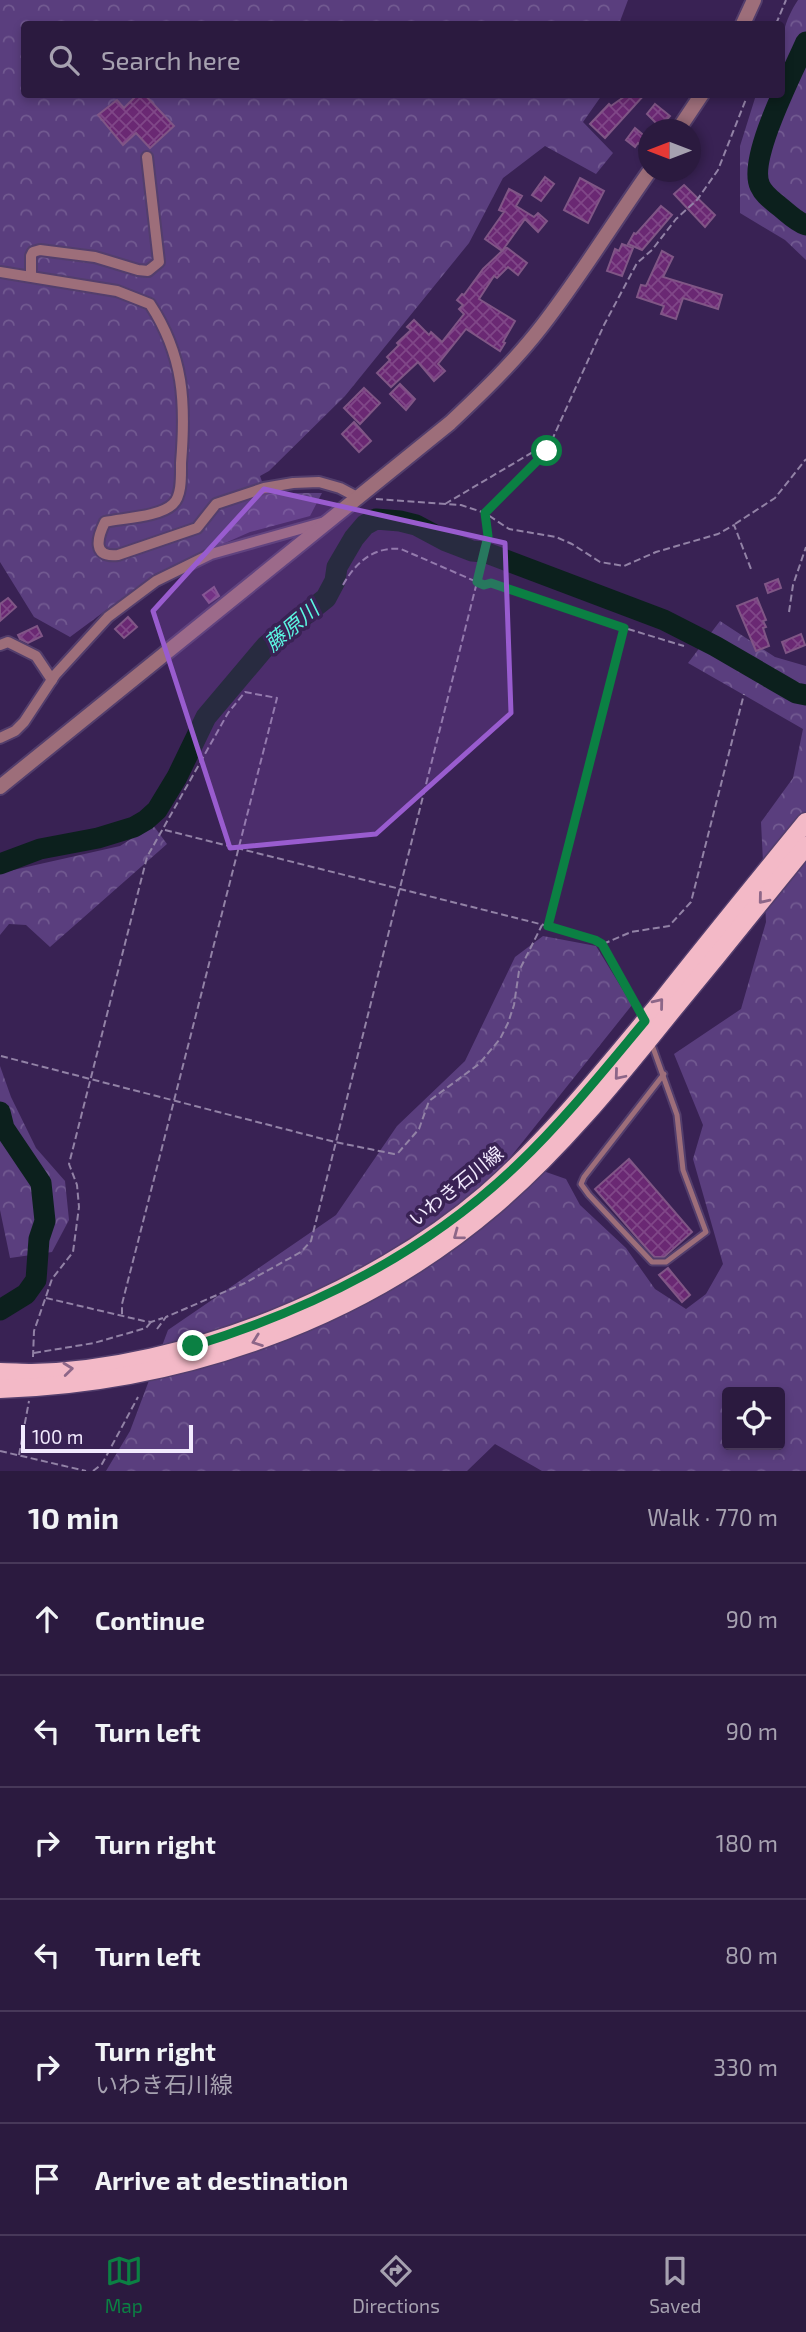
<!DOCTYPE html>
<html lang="en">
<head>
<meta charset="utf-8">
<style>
  :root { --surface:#2b1a3f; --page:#37274a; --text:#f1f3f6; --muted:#a6a1b0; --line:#473859; --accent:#0b8043 }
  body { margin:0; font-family:"Exo 2","Noto Sans JP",sans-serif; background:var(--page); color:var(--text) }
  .controls { position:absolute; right:21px; bottom:21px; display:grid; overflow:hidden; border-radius:7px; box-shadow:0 4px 10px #0003 }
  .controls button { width:63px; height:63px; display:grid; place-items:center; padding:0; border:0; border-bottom:2px solid var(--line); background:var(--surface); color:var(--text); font:35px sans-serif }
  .compass { position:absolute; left:638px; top:119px; width:63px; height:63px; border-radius:50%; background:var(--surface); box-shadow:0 4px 10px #0003; rotate:270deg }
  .scale { position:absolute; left:21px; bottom:18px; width:172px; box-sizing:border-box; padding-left:7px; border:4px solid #f2eafe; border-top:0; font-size:19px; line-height:24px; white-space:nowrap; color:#f2eafe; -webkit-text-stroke:5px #392254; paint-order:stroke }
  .stop { position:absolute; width:21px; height:21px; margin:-16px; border:5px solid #0b8043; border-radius:50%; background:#fff }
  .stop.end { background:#0b8043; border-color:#fff; box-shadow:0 2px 7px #0008 }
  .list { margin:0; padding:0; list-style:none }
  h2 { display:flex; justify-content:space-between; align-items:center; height:91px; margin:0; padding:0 28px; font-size:30px }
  h2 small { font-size:23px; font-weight:400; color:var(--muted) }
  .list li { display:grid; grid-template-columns:46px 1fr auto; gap:21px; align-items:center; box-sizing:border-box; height:112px; padding:0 28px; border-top:2px solid var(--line) }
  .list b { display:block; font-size:26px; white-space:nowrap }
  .list p { margin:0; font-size:23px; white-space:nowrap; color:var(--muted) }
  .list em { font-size:23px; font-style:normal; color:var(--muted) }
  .icon { flex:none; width:38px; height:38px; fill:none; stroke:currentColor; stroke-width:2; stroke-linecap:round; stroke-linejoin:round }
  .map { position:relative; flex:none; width:806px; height:1471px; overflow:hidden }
  .search { position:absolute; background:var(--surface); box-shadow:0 4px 10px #0003; left:21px; right:21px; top:21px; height:77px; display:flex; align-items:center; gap:18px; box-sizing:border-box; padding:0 24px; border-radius:7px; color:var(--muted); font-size:26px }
  .sheet { height:763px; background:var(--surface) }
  nav { display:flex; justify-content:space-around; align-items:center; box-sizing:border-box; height:98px; border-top:2px solid var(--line); background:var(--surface); font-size:19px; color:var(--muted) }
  nav a { display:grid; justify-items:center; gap:4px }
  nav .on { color:var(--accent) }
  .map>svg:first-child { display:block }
  .forest { fill:url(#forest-crowns); fill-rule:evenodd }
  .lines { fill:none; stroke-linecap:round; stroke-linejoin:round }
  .river { stroke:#0c201d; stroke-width:21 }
  .building { fill:url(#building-cross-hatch); stroke:#805686; stroke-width:2 }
  .service-casing { stroke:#533e6c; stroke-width:9 }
  .minor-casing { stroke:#533e6c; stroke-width:14 }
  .tertiary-casing { stroke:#533e6c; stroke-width:18 }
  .primary-casing { stroke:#533e6c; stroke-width:21 }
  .path { stroke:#9282a6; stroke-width:2; stroke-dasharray:7 3.5; stroke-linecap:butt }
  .service { stroke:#9d6e7a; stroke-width:5 }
  .minor { stroke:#9d6e7a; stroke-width:10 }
  .tertiary { stroke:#9d6e7a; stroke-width:14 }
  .primary { stroke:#f3b9c7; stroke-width:18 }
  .oneway { stroke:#8d6688 }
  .route { stroke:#0b8043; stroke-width:9 }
  .marked { fill:#995ccf; fill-opacity:0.2; stroke:#995ccf; stroke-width:5; stroke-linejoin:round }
  .labels { text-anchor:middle; stroke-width:7; stroke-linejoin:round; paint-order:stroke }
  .street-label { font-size:19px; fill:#f2eafe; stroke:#392254 }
  .water-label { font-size:21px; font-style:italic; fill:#5bf7e2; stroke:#392254 }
</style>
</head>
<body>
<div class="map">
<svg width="806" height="1471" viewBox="0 0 806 1471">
  <defs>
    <pattern id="forest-crowns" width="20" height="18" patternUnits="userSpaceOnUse" patternTransform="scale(1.75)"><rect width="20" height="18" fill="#5a3e7e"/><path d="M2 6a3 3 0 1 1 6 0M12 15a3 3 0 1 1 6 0" fill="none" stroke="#725a91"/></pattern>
    <pattern id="building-cross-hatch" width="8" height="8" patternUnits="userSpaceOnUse" patternTransform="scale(1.75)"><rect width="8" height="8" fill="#6a2873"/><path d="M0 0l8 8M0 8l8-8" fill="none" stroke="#804788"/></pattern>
  </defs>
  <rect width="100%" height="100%" fill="#392254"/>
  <g class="forest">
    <polygon points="0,0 628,0 619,24 24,24 24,94 602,95 583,122 613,153 596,174 545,146 503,178 469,243 345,396 269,471 260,476 266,493 322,493 310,516 250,532 155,574 70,637 34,617 0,562"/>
    <path d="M798,0H806V260L785,240L740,213V146L756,95L782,94C782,57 776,33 798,0Z"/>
    <path d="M720,621L775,657L806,666V1471H542L495,1444L467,1471H106L130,1431L168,1330L336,1215L397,1126L465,1061L515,957L543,936L596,946L632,1005L509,1159L566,1179L580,1205L626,1248L655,1289L686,1309L706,1294L723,1264L693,1159L703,1125L674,1054L741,1009L766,922L761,822L793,778L803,729L688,663ZM727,1392H780V1445H727Z"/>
    <polygon points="153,825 167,844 50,947 26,925 9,924 0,935 0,873 120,846"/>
    <polygon points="0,1066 11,1097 36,1148 65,1181 69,1220 52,1252 10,1258 0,1210"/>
  </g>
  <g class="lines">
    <g class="river">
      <path d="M806,42C794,70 747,159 760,186C764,195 772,200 779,206C788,213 795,221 806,225"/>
      <polyline points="0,864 40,849 98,838 134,827 146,820 157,810 177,777 206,717 266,646 326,598 335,581 337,567 354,538 365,525 376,519 400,521 416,525 446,541 472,551 484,552 664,620 715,646 796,693 806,695"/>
      <polyline points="0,1112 4,1128 41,1183 45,1221 39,1239 36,1280 26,1294 0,1310"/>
    </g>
  </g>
  <g class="building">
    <polygon points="138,94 144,94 174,126 150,148 136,133 123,145 98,115 117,100 124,108"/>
    <polygon points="628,94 645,94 605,138 590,124 609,104 611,106"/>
    <polygon points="655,104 670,116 660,127 647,114"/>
    <polygon points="635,128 648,139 648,152 638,143 635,147 626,140"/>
    <polygon points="545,177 554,184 541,201 532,195"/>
    <polygon points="580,178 604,191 588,223 564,210"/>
    <polygon points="684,185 715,215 705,227 674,194"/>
    <polygon points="509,189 522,196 516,206 534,217 538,213 547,221 538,232 525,219 502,251 506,247 527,263 518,275 508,267 497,278 494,276 479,299 515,321 503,342 505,343 500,351 466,329 438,364 445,371 434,381 418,362 391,387 377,373 390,360 387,357 399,345 397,343 411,330 407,327 414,320 429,335 431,332 442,342 464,314 459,309 463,305 457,300 462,294 464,295 483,269 502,251 485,239 504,212 499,210"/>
    <polygon points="661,206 672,215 642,250 628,244 634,233 636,234"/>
    <polygon points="622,244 633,248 622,276 607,271 615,249 619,251"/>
    <polygon points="662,251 673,257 663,277 722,295 718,309 683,298 676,319 661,314 664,306 637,297 641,285 646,286"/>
    <polygon points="400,384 415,399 406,410 390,394"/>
    <polygon points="364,388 380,403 360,424 344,408"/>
    <polygon points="354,422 371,441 359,452 342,434"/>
    <polygon points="778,579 781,588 768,593 765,584"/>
    <polygon points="214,587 219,596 209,603 203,595"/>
    <polygon points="8,598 16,607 0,621 0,604"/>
    <polygon points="757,598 766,620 763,621 766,627 763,628 769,646 756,651 737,606"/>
    <polygon points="128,617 137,627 124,638 115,629"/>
    <polygon points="37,626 42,636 28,643 20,639 18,635"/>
    <polygon points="801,634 805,645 786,653 782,642"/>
    <polygon points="629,1159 692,1232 664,1257 654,1257 595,1189"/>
    <polygon points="668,1268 690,1295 682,1302 659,1275"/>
  </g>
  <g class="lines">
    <g class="service-casing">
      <polyline id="service" points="651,1042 677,1115 683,1170 706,1232 666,1262 652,1262 589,1195 581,1184 584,1177 664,1074"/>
    </g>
    <g class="minor-casing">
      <g id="minor">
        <path d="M0,272L117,291L150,304C184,356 186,403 181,463C181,476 182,496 173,504C160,517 123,518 105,522C97,538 92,558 118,555L197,528L216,504L264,488L293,483L319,482L340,488L357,497"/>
        <polyline points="31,276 31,256 33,252 40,250 95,257 138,270 148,271 159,262 147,157"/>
        <polyline points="0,645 8,642 36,656 52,680"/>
        <polyline points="0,738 15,731 24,722 55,675 108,617 156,581 211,554 325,522"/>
      </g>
    </g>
    <g class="tertiary-casing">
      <g id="tertiary">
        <polyline points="743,24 754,0"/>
        <polyline points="678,130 702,94"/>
        <path d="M0,787L450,423C483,392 515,361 542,326C580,277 613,223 649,172"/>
      </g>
    </g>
    <g class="primary-casing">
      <g id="primary">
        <path d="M0,1372C11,1372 21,1373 32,1373C185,1369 370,1294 486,1194C551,1137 605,1069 660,1003C708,942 757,882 806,822"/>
        <path d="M0,1389C179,1383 358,1322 495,1205C559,1150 613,1084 666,1018C713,961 760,903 806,846"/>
      </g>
    </g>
    <g class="path">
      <polyline points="776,24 786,0"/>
      <polyline points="376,499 461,505 485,513 509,529 556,537 572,544 600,562 624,566 656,552 718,534 734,525 751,569"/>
      <polyline points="445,504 538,449 547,451"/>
      <polyline points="735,524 775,498 806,459"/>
      <path d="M343,585C355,563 374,546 401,549L484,585L490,583L575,613L684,646"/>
      <polyline points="789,612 793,585 806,547"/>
      <polyline points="165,830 548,926 595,940 602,944 638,1008"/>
      <polyline points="548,925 623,628"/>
      <polyline points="603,944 631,932 669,926 691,902 744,694"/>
      <polyline points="1,1056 335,1142 394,1154 398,1153 419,1129 429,1101 479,1064 500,1039 508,1023 514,1005 519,971 542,925"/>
      <polyline points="46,1298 144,1321 151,1322 163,1318"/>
      <polyline points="157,1329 166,1317 245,1283 301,1252 311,1241 479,574 488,536 485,513 547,451 604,325 637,263 652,250 676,219 697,200 718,170 748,94"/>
      <polyline points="34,1353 94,1343 146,1328 151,1322"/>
      <polyline points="33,1357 34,1331 52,1279 73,1252 79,1207 77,1185 69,1164 147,857 228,713 245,692 277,698 122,1304 122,1316"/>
      <polyline points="0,1451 86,1471"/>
      <polyline points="19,1455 29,1401"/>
      <polyline points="93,1471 102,1464 138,1397"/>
    </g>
    <use href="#service" class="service"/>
    <use href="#minor" class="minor"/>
    <use href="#tertiary" class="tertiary"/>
    <use href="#primary" class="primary"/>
  </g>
  <defs><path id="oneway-chevron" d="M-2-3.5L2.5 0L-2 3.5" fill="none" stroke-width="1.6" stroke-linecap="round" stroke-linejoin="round" transform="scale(1.75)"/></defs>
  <g class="oneway">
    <use href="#oneway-chevron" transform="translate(763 899) rotate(129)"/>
    <use href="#oneway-chevron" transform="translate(659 1003) rotate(-51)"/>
    <use href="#oneway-chevron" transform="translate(619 1075) rotate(130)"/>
    <use href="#oneway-chevron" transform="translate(458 1235) rotate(143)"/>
    <use href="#oneway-chevron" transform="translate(257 1341) rotate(160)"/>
    <use href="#oneway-chevron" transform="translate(68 1369) rotate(-6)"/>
  </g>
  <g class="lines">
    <path class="route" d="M193,1346C315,1308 425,1253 518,1164C564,1120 604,1070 645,1021L602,944L595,940L548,926L624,628L491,583L484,585L477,582L488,536L485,513L547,451"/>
  </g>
  <path class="marked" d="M264,489L505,543L511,713L376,834L230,848L153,611Z"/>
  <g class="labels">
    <g class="street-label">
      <text transform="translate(456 1186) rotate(-39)" y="7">いわき石川線</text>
    </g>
    <g class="water-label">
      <text transform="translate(292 627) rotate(-40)" y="7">藤原川</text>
    </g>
  </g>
</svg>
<div class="controls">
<button><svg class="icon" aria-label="locate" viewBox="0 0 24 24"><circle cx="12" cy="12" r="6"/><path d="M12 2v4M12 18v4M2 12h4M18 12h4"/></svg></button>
</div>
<svg class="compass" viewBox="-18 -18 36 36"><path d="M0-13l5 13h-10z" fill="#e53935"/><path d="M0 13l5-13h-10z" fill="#a6a1b0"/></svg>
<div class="scale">100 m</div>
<div class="stop" style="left:547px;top:451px"></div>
<div class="stop end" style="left:193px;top:1346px"></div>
<div class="search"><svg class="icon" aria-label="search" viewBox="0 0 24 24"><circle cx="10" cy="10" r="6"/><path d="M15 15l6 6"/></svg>Search here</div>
</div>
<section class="sheet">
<h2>10 min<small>Walk · 770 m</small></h2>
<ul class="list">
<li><svg class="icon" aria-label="ahead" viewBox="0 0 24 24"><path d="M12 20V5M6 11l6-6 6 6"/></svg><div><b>Continue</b></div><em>90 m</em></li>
<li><svg class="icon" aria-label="left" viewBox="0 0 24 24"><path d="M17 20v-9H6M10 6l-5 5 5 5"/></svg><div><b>Turn left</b></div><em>90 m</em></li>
<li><svg class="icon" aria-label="right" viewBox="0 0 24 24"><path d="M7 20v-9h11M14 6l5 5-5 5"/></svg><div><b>Turn right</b></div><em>180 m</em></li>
<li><svg class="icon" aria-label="left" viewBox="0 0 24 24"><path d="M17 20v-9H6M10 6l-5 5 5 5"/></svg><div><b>Turn left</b></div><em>80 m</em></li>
<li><svg class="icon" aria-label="right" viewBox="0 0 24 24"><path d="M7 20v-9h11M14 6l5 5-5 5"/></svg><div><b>Turn right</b><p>いわき石川線</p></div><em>330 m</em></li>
<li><svg class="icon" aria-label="arrive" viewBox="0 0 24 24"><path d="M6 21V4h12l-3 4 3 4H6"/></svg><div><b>Arrive at destination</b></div></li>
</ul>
</section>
<nav>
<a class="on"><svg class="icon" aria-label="map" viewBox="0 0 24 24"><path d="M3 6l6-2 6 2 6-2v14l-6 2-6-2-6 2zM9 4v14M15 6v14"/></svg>Map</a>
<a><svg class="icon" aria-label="directions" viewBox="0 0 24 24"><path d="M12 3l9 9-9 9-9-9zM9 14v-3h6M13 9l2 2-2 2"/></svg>Directions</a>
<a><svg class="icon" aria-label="saved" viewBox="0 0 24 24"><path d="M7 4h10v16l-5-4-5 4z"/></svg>Saved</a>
</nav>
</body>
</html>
